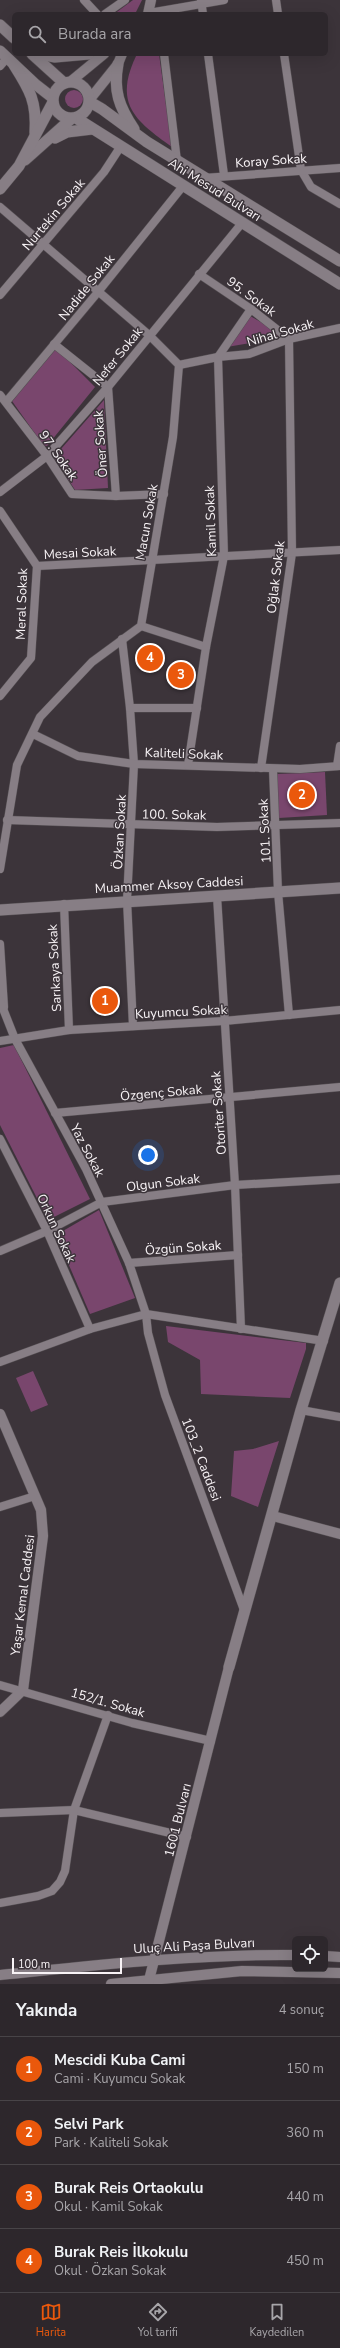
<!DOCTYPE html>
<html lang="tr">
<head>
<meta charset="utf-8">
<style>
  :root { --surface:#2d272c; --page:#352f34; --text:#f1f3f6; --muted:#a7a5a9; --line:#484448; --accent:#ea580c }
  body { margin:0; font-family:"Nunito Sans",sans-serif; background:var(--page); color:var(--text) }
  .controls { position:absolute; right:12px; bottom:12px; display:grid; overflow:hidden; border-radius:6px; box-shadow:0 4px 16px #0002 }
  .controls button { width:36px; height:36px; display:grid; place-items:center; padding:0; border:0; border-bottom:1px solid var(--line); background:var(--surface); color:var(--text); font:20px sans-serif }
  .scale { position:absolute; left:12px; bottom:10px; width:110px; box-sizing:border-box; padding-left:4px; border:2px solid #f8f3f6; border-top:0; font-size:11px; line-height:14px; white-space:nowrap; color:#f8f3f6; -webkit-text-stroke:3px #3c343a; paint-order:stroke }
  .you { position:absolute; left:148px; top:1155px; width:14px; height:14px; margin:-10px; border:3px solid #fff; border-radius:50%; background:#1a73e8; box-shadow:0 0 0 6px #1a73e833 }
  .badge { display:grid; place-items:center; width:26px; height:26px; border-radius:50%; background:var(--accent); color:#fff; font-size:13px; font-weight:700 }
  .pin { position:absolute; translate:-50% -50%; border:2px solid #fff; box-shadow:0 1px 4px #0006 }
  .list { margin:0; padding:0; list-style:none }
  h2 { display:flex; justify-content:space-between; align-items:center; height:52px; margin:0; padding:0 16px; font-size:17px }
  h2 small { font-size:13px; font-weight:400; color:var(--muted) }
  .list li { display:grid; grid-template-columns:26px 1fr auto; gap:12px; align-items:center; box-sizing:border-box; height:64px; padding:0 16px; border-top:1px solid var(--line) }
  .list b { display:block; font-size:15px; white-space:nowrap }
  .list p { margin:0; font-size:13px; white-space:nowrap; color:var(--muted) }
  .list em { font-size:13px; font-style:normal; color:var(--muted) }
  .icon { flex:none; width:22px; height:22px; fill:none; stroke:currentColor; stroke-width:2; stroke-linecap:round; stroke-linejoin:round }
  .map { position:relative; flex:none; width:340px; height:1984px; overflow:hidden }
  .search { position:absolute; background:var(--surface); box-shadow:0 4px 16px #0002; left:12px; right:12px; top:12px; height:44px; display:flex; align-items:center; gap:10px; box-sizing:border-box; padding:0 14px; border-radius:6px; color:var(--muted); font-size:15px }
  .sheet { height:308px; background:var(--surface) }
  nav { display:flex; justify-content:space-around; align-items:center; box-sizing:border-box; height:56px; border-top:1px solid var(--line); background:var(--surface); font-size:11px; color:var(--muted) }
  nav a { display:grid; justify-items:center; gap:2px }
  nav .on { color:var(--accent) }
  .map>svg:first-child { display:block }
  .green { fill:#79466d }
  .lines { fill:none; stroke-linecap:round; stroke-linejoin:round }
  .minor-casing { stroke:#565054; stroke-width:9 }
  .tertiary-casing { stroke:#565054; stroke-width:11 }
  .secondary-casing { stroke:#565054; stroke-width:12 }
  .minor { stroke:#877e85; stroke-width:8 }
  .tertiary { stroke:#877e85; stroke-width:10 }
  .secondary { stroke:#877e85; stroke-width:11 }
  .labels { text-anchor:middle; stroke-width:3; stroke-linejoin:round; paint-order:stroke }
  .street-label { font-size:13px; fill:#f8f3f6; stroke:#3c343a }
</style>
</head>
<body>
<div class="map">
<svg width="340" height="1984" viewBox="0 0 340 1984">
  <rect width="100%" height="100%" fill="#3c343a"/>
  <g class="green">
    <polygon points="133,0 142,0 135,14 114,14"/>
    <path d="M137,54H159L172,147C134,120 113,103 137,54Z"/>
    <circle cx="74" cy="99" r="9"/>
    <polygon points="250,316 279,332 279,336 278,338 227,347"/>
    <polygon points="53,350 58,350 95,387 47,446 43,445 12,401"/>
    <polygon points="104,400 108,488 75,490 54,457"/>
    <polygon points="325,772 327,815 279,818 276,774"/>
    <polygon points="14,1045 90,1199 48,1220 0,1125 0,1048"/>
    <polygon points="99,1210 135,1298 90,1314 56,1235"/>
    <polygon points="166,1326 306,1343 306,1349 290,1398 201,1394 200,1360 168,1342"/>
    <polygon points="33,1371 48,1405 31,1412 16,1378"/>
    <polygon points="279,1441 258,1507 231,1496 234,1451 253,1449"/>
  </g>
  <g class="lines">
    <g class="minor-casing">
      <g id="minor">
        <polyline points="84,0 97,14"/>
        <polyline points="201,0 203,14"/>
        <polyline points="276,0 278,14"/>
        <polyline points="149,13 224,0"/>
        <polyline points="105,14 125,0"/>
        <polyline points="164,54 177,161"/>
        <polyline points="208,54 224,175"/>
        <polyline points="284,54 301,170 311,187 340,204"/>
        <polyline points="0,66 7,58"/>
        <polyline points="204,178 340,168"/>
        <polyline points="0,207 149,335 179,365 173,437 141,626 92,662 40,717 17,765 0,869"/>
        <polyline points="199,274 251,309 289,339 292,553 261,768"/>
        <polyline points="0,295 104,172 121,146"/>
        <polyline points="54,344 108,387 116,496"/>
        <polyline points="179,365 218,357 249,354 289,339 340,328"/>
        <polyline points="0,395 47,456 72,494 116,496 164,494"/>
        <polyline points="6,402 98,292 183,186"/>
        <polyline points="0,492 47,456 108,387 242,223"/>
        <polyline points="0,511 37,566 31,658 0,696"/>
        <polyline points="37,566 340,550"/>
        <polyline points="141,626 206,647"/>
        <polyline points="122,639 130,708 134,764 127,900 133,1026"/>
        <polyline points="130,708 197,708"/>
        <polyline points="33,734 78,756 134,764 300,769 340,766"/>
        <polyline points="188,765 206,647 224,556 218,357 251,309"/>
        <polyline points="337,766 340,746"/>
        <polyline points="273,769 278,892 289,1015"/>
        <polyline points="7,820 217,827 340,823"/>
        <polyline points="217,896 235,1185 241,1329"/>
        <polyline points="64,904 69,1030"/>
        <polyline points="0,944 4,1007"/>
        <polyline points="0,1001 15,1039 86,1169 129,1263 146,1314 148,1333 165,1395 244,1610"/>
        <polyline points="0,1041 69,1030 224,1021 340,1010"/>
        <polyline points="55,1113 340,1087"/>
        <polyline points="0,1139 47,1231 90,1329"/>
        <polyline points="0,1251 47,1231 102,1202 235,1185 340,1179"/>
        <polyline points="129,1263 238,1255"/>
        <polyline points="0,1362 90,1329 146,1314 324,1341"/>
        <polyline points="301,1410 340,1417"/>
        <polyline points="0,1507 35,1496"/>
        <polyline points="0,1685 132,1723 211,1741"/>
        <polyline points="0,1813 74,1810 187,1837"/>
        <polyline points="0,1903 38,1896 52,1891 60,1882 65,1871 74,1810 108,1715"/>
      </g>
    </g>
    <g class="tertiary-casing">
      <g id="tertiary">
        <polyline points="148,14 151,0"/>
        <polyline points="70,82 104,54"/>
        <polyline points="90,99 118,64 122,54"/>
        <polyline points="0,1414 41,1510 43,1536 23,1690 0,1712"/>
        <polyline points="273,1516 340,1534"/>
        <polyline points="325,1956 340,1957"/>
        <path d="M0,1975C98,1965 196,1954 295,1955"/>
        <polyline points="111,1984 242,1971 340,1973"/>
        <polyline points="148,1984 229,1667"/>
      </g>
    </g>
    <g class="secondary-casing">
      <g id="secondary">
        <polyline points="0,25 14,38"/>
        <polyline points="0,51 35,84 53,98"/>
        <polyline points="32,54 64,83"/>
        <polyline points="39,54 55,57 89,54"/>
        <path d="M118,64C113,90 119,107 134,129"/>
        <path d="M14,65C30,90 37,102 35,133"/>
        <circle cx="71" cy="100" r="18"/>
        <polyline points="90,102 102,109 147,142 340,261"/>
        <polyline points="76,118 340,284"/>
        <polyline points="55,138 67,132 92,129"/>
        <polyline points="25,160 71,119"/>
        <polyline points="0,189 19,166 53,102"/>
        <polyline points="0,910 340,888"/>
        <polyline points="229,1667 301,1410 340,1283"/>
      </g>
    </g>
    <use href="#minor" class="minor"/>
    <use href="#tertiary" class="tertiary"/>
    <use href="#secondary" class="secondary"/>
  </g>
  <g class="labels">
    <g class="street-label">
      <text transform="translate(271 160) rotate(-4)" y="5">Koray Sokak</text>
      <text transform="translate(215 189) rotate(32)" y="5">Ahi Mesud Bulvarı</text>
      <text transform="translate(53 214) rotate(-50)" y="5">Nurtekin Sokak</text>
      <text transform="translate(86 287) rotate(-51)" y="5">Nadide Sokak</text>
      <text transform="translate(252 296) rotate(36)" y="5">95. Sokak</text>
      <text transform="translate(280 332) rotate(-16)" y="5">Nihal Sokak</text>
      <text transform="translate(117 356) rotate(-51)" y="5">Nefer Sokak</text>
      <text transform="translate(100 444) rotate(-94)" y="5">Öner Sokak</text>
      <text transform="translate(59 455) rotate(55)" y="5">97. Sokak</text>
      <text transform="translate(210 521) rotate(-92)" y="5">Kamil Sokak</text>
      <text transform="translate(146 522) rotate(-80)" y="5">Macun Sokak</text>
      <text transform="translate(80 552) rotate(-3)" y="5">Mesai Sokak</text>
      <text transform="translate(275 577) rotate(-83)" y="5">Oğlak Sokak</text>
      <text transform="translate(21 604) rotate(-88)" y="5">Meral Sokak</text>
      <text transform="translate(184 753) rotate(2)" y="5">Kaliteli Sokak</text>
      <text transform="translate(174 814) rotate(1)" y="5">100. Sokak</text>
      <text transform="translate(264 831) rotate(-93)" y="5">101. Sokak</text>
      <text transform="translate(119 832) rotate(-87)" y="5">Özkan Sokak</text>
      <text transform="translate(169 884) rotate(-3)" y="5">Muammer Aksoy Caddesi</text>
      <text transform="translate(54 968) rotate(-93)" y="5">Sarıkaya Sokak</text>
      <text transform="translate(181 1011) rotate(-3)" y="5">Kuyumcu Sokak</text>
      <text transform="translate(161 1092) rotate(-5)" y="5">Özgenç Sokak</text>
      <text transform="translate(218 1113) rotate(-94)" y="5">Otoriter Sokak</text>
      <text transform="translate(88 1150) rotate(62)" y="5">Yaz Sokak</text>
      <text transform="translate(163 1182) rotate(-7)" y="5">Olgun Sokak</text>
      <text transform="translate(57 1228) rotate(65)" y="5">Orkun Sokak</text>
      <text transform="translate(183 1247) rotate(-4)" y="5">Özgün Sokak</text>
      <text transform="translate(202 1459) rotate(69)" y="5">103_2 Caddesi</text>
      <text transform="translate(22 1595) rotate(-83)" y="5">Yaşar Kemal Caddesi</text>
      <text transform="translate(108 1702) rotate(16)" y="5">152/1. Sokak</text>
      <text transform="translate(177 1820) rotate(-76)" y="5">1601 Bulvarı</text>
      <text transform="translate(194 1945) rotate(-3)" y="5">Uluç Ali Paşa Bulvarı</text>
    </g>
  </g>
</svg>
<div class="controls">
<button><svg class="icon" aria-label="locate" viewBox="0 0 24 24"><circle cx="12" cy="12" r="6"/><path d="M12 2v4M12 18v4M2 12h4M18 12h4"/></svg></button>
</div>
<div class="scale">100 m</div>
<div class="you"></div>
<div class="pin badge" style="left:105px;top:1001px">1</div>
<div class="pin badge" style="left:302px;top:795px">2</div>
<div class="pin badge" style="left:181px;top:675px">3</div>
<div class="pin badge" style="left:150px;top:658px">4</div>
<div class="search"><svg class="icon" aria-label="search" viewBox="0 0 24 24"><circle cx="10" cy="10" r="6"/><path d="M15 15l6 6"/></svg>Burada ara</div>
</div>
<section class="sheet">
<h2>Yakında<small>4 sonuç</small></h2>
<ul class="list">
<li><span class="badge">1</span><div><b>Mescidi Kuba Cami</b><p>Cami · Kuyumcu Sokak</p></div><em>150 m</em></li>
<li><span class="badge">2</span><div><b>Selvi Park</b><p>Park · Kaliteli Sokak</p></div><em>360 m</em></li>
<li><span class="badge">3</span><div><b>Burak Reis Ortaokulu</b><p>Okul · Kamil Sokak</p></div><em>440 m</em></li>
<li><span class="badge">4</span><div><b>Burak Reis İlkokulu</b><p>Okul · Özkan Sokak</p></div><em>450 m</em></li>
</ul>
</section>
<nav>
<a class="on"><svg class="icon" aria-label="map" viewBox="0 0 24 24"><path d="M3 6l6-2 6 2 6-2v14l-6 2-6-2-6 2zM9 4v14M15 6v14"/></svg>Harita</a>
<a><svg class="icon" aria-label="directions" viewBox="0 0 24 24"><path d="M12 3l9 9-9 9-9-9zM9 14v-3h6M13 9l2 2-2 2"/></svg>Yol tarifi</a>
<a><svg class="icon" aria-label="saved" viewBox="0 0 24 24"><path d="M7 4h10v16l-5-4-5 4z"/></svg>Kaydedilen</a>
</nav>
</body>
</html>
